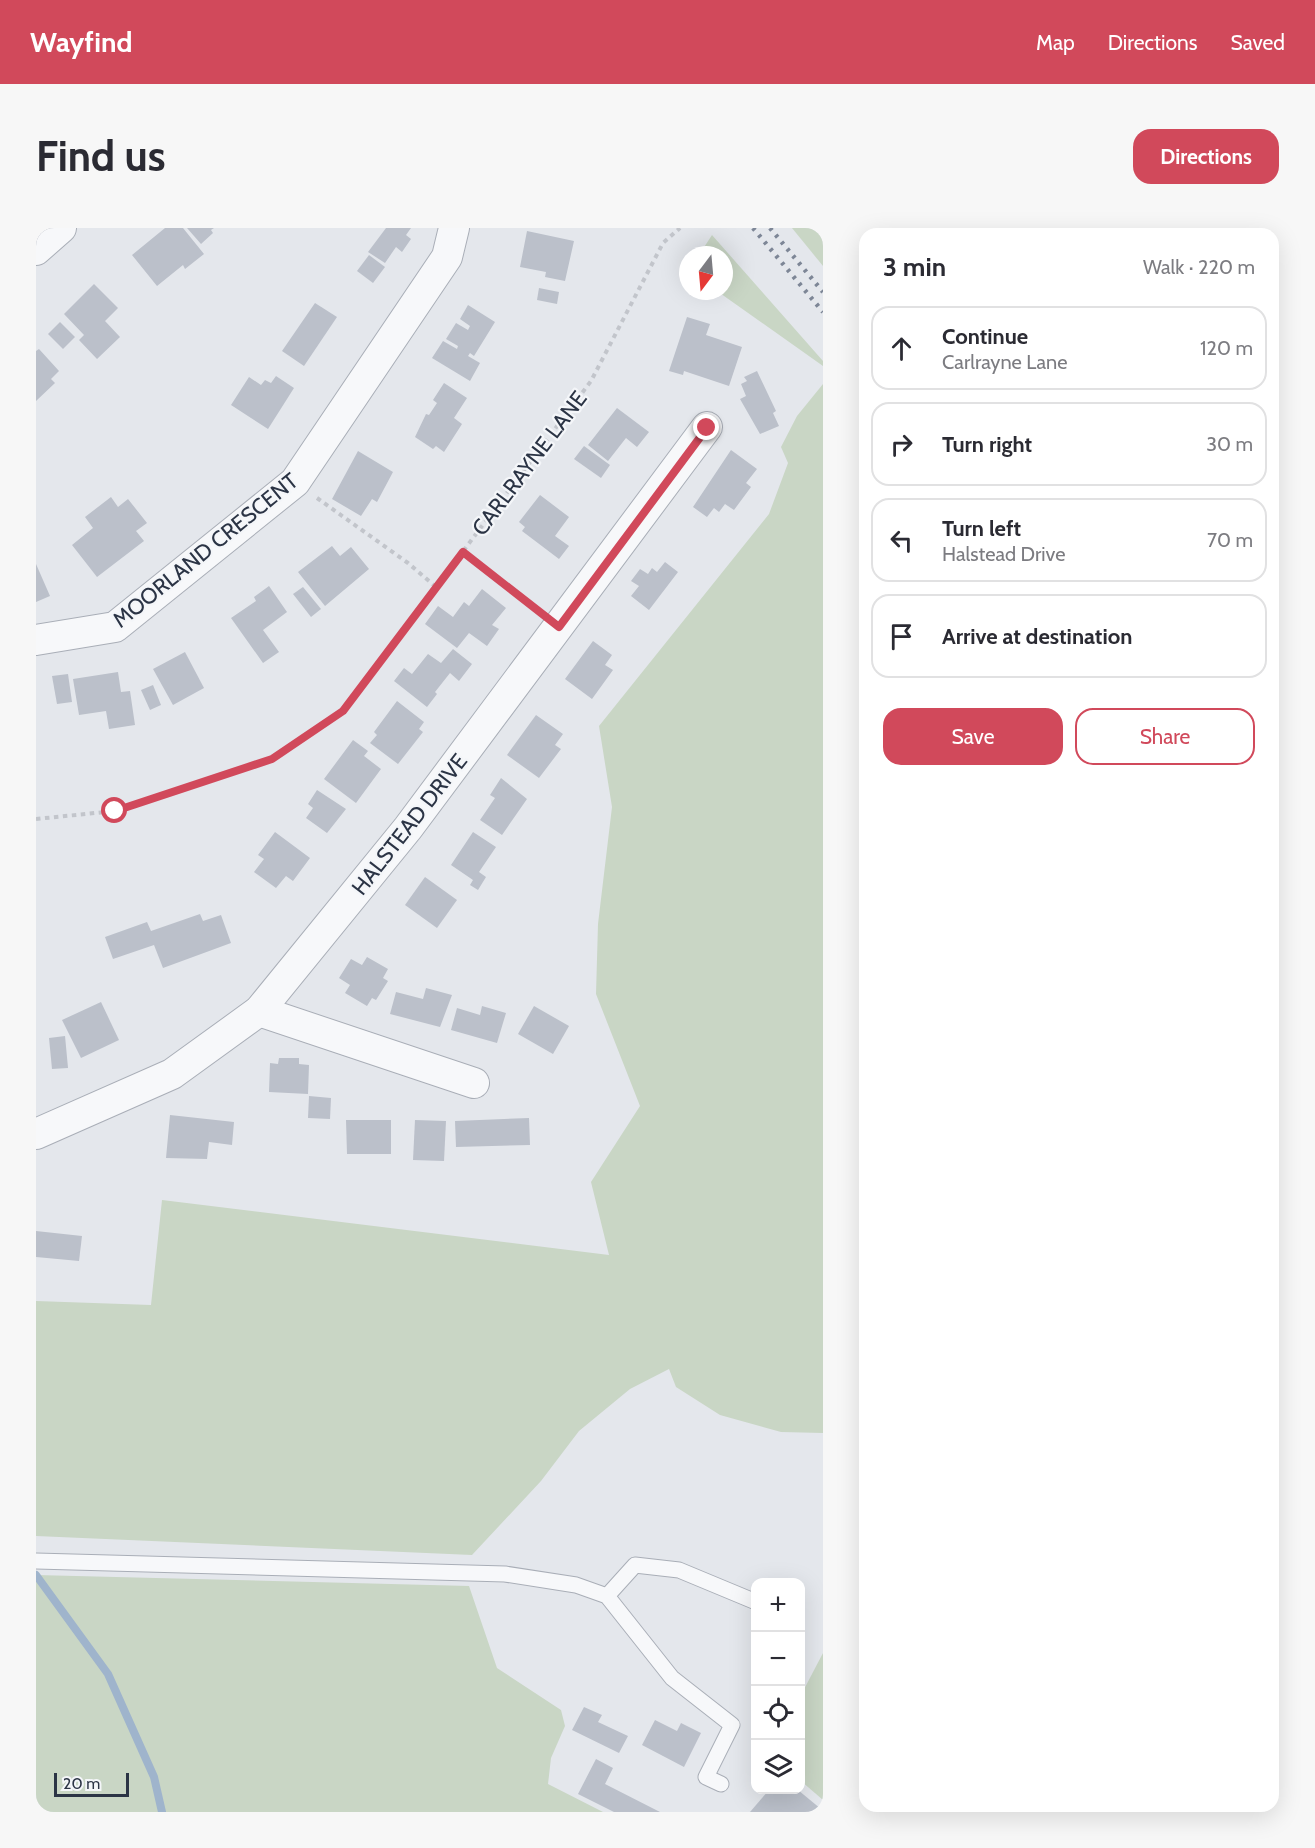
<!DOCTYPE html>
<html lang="en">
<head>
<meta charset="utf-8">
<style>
  :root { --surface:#fff; --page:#f7f7f7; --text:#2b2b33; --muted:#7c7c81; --line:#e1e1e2; --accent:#d1495b }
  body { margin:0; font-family:Cabin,sans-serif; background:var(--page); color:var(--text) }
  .controls { position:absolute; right:18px; bottom:18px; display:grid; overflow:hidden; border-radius:12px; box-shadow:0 6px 24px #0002 }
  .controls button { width:54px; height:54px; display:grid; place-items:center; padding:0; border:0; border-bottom:2px solid var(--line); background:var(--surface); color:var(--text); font:30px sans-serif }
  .compass { position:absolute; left:643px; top:18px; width:54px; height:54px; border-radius:50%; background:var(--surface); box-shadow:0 6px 24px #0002; rotate:196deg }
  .scale { position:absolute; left:18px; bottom:15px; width:75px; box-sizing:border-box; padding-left:6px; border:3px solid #2b3445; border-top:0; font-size:16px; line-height:21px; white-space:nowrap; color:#2b3445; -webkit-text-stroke:4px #f4f6f9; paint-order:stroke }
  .stop { position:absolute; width:18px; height:18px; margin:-14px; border:4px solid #d1495b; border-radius:50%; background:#fff }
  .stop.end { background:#d1495b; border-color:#fff; box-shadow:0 2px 6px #0008 }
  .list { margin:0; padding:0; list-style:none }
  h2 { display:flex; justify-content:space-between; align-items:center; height:78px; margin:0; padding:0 24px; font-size:26px }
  h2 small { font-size:20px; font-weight:400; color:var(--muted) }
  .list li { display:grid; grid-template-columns:39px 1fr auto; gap:18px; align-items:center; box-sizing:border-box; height:84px; margin:0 12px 12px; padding:0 12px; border:2px solid var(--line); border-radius:18px }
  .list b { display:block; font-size:22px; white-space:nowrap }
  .list p { margin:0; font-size:20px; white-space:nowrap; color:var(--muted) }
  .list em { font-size:20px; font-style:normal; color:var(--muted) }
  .actions { display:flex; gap:12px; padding:18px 24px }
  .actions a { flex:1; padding:14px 0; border:2px solid var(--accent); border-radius:18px; text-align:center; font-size:21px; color:var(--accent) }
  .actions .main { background:var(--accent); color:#fff }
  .icon { flex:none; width:33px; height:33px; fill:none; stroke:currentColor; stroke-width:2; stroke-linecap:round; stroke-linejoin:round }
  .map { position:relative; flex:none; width:787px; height:1584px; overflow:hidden; border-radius:18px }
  header { display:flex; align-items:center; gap:36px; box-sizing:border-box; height:84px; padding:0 30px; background:var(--accent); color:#fff }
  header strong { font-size:28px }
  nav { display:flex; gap:33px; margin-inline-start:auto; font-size:21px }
  .intro { display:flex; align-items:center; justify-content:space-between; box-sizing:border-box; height:144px; padding:0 36px }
  h1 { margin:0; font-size:42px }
  .button { padding:15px 27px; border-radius:18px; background:var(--accent); color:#fff; font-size:21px; font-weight:700 }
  main { display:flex; gap:36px; padding:0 36px }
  aside { flex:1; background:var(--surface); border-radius:18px; box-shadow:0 6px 24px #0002 }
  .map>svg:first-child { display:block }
  .green { fill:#c9d6c5 }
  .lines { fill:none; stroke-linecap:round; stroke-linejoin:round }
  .stream { stroke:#9fb4cc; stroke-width:8 }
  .building { fill:#bbc0ca }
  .lane-casing { stroke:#a9aeb7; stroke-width:17 }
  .street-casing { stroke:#a9aeb7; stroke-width:32 }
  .path { stroke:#c2c5cb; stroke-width:4; stroke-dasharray:4.5 4.5; stroke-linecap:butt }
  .lane { stroke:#f7f8fa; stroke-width:15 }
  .street { stroke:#f7f8fa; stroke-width:30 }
  .rail { stroke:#7d8696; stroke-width:4.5; stroke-dasharray:3 6; stroke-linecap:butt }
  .route { stroke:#d1495b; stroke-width:8 }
  .labels { text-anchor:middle; stroke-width:4.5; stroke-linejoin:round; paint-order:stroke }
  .street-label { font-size:22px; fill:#2b3445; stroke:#f4f6f9 }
</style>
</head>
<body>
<header>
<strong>Wayfind</strong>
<nav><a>Map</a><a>Directions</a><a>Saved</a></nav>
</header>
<div class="intro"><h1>Find us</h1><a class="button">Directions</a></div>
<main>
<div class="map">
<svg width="787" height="1584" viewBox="0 0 787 1584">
  <rect width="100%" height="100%" fill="#e4e7ec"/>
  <g class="green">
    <polygon points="756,0 787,0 787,38"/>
    <polygon points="676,7 787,133 787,138 681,63 688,63 688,27 663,27"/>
    <polygon points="787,156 787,1205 745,1204 684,1187 640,1159 633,1141 594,1161 543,1203 505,1253 436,1327 0,1308 0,1073 115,1077 126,972 573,1027 555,954 604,878 560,766 562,696 576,579 563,498 733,286 752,235 745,219 761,188"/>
    <polygon points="0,1347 433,1358 461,1440 525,1482 529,1498 515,1530 512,1556 567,1584 0,1584"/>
    <polygon points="787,1425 787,1572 765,1553 765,1467"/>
  </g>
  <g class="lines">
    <polyline class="stream" points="0,1347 72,1446 118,1549 126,1584"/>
  </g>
  <g class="building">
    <polygon points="129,0 147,0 168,26 149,41 147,37 121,58 96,27"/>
    <polygon points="151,0 178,0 175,2 177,5 165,16"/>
    <polygon points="350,0 375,0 370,7 375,11 366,24 360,19 349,35 332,24"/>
    <polygon points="491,3 538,13 529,53 509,49 510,44 484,39"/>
    <polygon points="333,27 349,39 337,55 321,43"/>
    <polygon points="58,56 82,80 69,93 84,109 61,131 43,112 48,107 28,86"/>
    <polygon points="503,60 523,64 521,76 501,72"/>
    <polygon points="279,75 301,89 268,138 246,123"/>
    <polygon points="432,77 459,94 438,128 434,125 432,128 444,135 434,153 396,130 407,113 421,121 422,118 410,111 420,95 432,102 434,98 424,91"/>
    <polygon points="651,89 674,96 670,107 706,119 693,158 648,143 647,147 633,143"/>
    <polygon points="24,94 39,109 27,121 12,106"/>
    <polygon points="3,121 23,143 15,151 19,155 0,173 0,123"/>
    <polygon points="721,143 740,183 737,185 743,198 724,206 704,171 710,168 705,156 711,153 708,149"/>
    <polygon points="240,148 258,160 232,201 195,177 213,149 225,157 229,152 235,155"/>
    <polygon points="408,155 431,170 418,190 426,196 408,224 400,218 397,221 379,209 390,186 393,187 401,175 397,172"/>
    <polygon points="581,180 613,204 601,219 590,210 572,233 552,217"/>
    <polygon points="548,218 574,237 565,250 538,231"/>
    <polygon points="695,222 721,241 710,255 715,259 698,282 689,276 683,284 678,280 671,289 657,279"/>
    <polygon points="322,223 357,244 341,274 336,271 325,288 296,271"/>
    <polygon points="504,267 533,289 519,308 533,318 523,331 486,303 489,299 483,294"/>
    <polygon points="75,269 82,279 92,271 111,295 100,303 108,313 61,349 36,317 57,300 49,289"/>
    <polygon points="296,318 304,328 315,319 333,341 289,378 262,344"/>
    <polygon points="629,334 642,344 613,382 595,368 603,358 595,353 604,341 612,346 616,340 621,344"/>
    <polygon points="0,336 14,368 0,374"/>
    <polygon points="233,358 251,384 227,402 243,424 227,435 195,390 220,373 218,369"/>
    <polygon points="267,359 285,381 275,389 257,366"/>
    <polygon points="446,361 470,380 456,397 463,401 451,418 433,405 421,420 389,396 402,378 417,389 428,374 433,378"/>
    <polygon points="557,413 576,427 569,437 577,442 556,471 529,451"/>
    <polygon points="417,421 436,436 423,453 414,445 399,464 401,466 391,479 358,453 368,440 376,446 392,426 405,435"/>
    <polygon points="149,424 168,460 137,477 117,441"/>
    <polygon points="82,444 85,464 94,463 99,497 73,501 70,483 43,487 37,451"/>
    <polygon points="32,446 36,474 21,476 16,448"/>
    <polygon points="117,457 125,477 114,482 105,462"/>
    <polygon points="361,473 388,494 383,501 387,504 362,536 334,515 341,507 338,504"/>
    <polygon points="500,487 527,506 519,517 525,521 503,550 471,527"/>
    <polygon points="317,512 332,523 328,528 345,541 320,575 288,551"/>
    <polygon points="465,550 491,571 466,607 444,592 459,570 454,567"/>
    <polygon points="281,562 310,581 291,605 270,590 277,580 272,576"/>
    <polygon points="239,604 274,630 257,653 250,648 240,660 218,644 228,631 222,627"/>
    <polygon points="437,604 460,619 443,644 450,649 442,662 434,657 437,652 415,637"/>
    <polygon points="389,649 421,672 401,700 369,677"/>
    <polygon points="164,686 167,693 185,687 195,715 127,740 118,717 77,731 69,709 111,694 115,703"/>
    <polygon points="331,729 352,741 347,750 352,753 340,772 336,770 331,778 309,765 314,757 303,750 315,731 326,737"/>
    <polygon points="390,760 416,767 404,799 354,786 360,764 387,771"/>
    <polygon points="65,774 83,812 45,830 26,792"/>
    <polygon points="446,778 470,785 461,815 415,802 421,780 444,787"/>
    <polygon points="498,778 533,798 517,826 482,806"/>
    <polygon points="29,808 32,840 16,841 13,810"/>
    <polygon points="243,830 263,830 263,836 273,837 272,866 233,864 234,835 242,836"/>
    <polygon points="273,868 295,870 294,891 272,890"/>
    <polygon points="134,887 198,894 196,917 173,914 171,931 130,930"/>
    <polygon points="493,890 494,917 420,919 419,893"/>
    <polygon points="310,892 355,892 355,926 311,926"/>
    <polygon points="379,892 410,893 408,933 377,932"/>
    <polygon points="0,1003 46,1008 43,1033 0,1029"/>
    <polygon points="548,1479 566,1487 562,1494 592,1508 583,1525 536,1502"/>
    <polygon points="619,1492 641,1503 645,1495 665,1505 648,1539 606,1517"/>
    <polygon points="560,1531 577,1540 569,1556 624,1584 578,1584 542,1566"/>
    <polygon points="733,1562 762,1562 785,1581 782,1584 714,1584"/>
  </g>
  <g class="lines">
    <g class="lane-casing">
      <g id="lane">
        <polyline points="0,1333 469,1346 540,1357 571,1368 636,1450 696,1497 670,1549 685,1556"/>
        <polyline points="571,1368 599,1337 643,1342 720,1374"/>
      </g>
    </g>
    <g class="street-casing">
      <g id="street">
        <polyline points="0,22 25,0"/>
        <polyline points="0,412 79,399 259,254 411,29 418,0"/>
        <polyline points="223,783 438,855"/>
        <polyline points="0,906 136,846 223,783 372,600 671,199"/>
      </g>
    </g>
    <g class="path">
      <polyline points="281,270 372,335 400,359"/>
      <polyline points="427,324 502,382"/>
      <polyline points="0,591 79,583 236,531 307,483 555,153 627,15 644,0"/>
    </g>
    <use href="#lane" class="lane"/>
    <use href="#street" class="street"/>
    <g class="rail">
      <polyline points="717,0 787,84"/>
      <polyline points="734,0 787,64"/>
    </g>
  </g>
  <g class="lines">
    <polyline class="route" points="79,583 236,531 307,483 427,324 523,399 671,200"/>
  </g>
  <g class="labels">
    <g class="street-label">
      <text transform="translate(493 235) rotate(-53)" y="8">CARLRAYNE LANE</text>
      <text transform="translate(169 322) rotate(-39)" y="8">MOORLAND CRESCENT</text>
      <text transform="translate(373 596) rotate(-52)" y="8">HALSTEAD DRIVE</text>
    </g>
  </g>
</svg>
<div class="controls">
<button>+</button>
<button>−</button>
<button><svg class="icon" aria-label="locate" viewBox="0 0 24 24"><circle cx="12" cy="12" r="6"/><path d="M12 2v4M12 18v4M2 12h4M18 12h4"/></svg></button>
<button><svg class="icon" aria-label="layers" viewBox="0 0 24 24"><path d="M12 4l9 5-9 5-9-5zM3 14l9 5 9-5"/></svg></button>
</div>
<svg class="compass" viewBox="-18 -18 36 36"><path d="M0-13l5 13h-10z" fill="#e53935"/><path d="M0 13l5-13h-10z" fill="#7c7c81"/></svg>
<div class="scale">20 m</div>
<div class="stop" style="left:79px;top:583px"></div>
<div class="stop end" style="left:671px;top:200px"></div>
</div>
<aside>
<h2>3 min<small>Walk · 220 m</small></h2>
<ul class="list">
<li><svg class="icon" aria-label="ahead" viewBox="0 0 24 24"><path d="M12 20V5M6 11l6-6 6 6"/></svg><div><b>Continue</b><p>Carlrayne Lane</p></div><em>120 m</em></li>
<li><svg class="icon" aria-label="right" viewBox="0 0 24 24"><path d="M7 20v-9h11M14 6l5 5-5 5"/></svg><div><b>Turn right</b></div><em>30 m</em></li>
<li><svg class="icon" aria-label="left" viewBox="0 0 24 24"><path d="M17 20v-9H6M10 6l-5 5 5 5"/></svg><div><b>Turn left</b><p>Halstead Drive</p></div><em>70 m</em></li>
<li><svg class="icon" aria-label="arrive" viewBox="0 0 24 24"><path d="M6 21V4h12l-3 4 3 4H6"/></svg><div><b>Arrive at destination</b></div></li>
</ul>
<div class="actions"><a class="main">Save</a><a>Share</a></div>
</aside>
</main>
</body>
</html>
